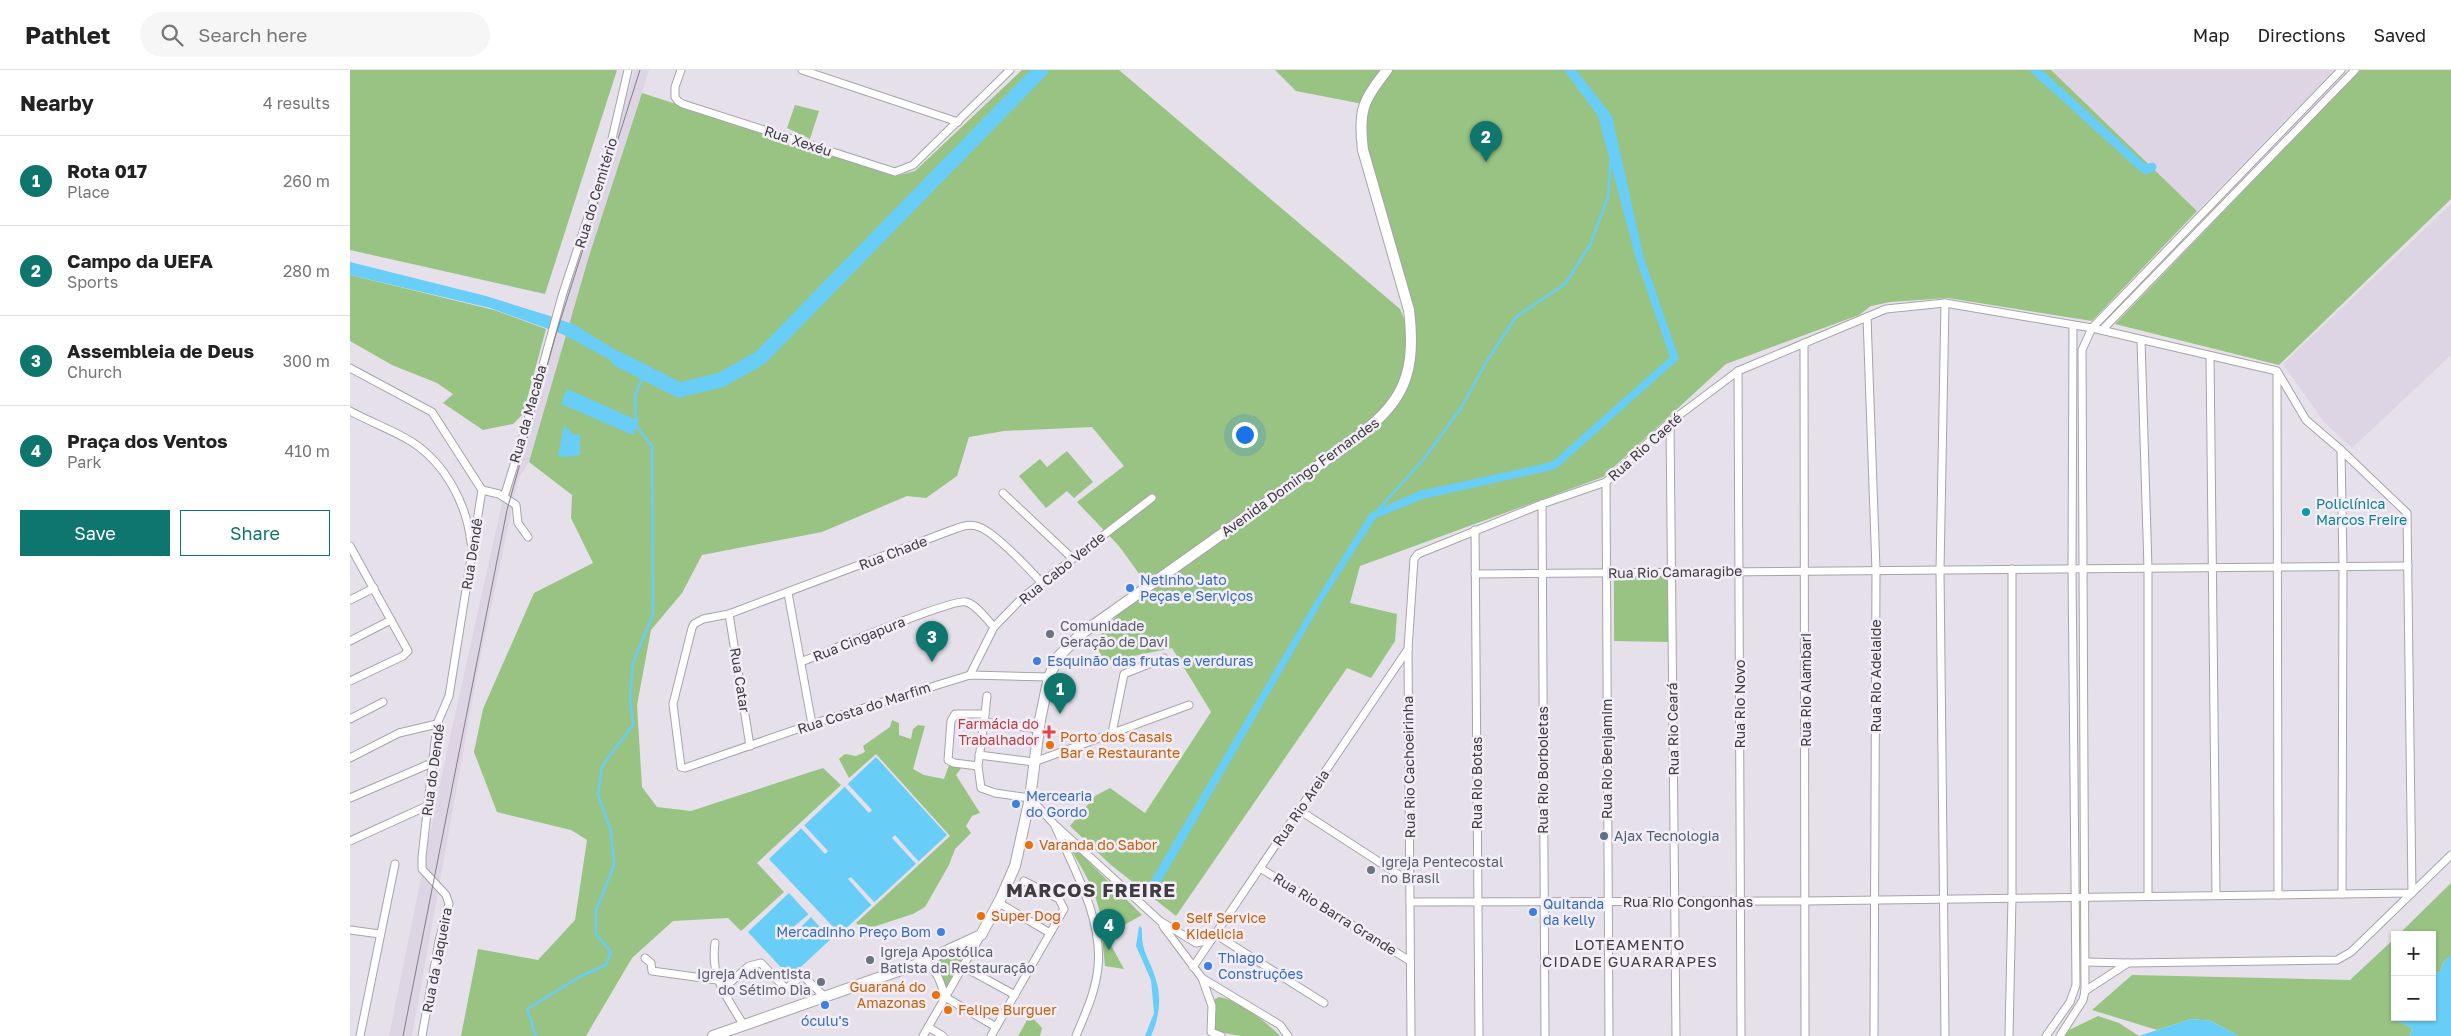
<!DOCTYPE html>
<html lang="en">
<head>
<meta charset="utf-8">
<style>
  :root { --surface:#fff; --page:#f6f6f6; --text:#222; --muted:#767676; --line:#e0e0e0; --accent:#0f766e }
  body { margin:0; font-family:"Golos Text",sans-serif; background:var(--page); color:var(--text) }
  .controls { position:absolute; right:15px; bottom:15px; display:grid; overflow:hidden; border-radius:0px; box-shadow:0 1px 4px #0004 }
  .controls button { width:45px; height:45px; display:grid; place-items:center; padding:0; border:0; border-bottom:1px solid var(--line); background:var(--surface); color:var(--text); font:25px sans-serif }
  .you { position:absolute; left:894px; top:364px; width:18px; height:18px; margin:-12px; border:4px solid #fff; border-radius:50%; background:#1a73e8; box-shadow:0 0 0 8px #1a73e833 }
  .badge { display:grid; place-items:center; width:32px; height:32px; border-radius:50%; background:var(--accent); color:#fff; font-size:16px; font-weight:700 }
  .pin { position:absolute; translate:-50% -41px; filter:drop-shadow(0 1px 2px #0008) }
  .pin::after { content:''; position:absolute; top:26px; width:18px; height:15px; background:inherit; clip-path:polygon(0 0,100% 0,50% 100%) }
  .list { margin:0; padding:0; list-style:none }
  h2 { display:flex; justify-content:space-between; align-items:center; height:65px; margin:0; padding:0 20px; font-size:21px }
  h2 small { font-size:16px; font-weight:400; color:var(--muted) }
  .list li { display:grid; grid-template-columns:32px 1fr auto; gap:15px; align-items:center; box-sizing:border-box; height:90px; padding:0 20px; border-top:1px solid var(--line) }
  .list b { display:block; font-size:19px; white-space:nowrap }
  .list p { margin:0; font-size:16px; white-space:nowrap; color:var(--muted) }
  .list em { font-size:16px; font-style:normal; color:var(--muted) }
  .actions { display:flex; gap:10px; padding:15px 20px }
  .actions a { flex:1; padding:11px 0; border:1px solid var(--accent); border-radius:0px; text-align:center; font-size:18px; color:var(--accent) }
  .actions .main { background:var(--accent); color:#fff }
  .icon { flex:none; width:28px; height:28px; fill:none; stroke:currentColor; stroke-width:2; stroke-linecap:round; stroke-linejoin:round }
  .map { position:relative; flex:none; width:2101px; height:966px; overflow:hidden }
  header { display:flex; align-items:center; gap:30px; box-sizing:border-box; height:70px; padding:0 25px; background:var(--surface); border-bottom:1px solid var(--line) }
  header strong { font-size:24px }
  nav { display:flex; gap:28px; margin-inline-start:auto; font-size:18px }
  .search { width:350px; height:45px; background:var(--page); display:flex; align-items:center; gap:12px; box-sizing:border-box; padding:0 18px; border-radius:28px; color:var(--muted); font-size:19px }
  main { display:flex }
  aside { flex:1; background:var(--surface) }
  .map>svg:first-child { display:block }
  .built { fill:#ddd4e4 }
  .green { fill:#98c383 }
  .water { fill:#68cef7 }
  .pier { fill:#e5e0e9 }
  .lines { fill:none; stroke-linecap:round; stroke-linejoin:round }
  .stream { stroke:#68cef7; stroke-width:2.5 }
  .canal { stroke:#68cef7; stroke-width:9 }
  .river { stroke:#68cef7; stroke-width:15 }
  .street-casing { stroke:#a8a3ab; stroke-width:9 }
  .secondary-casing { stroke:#a8a3ab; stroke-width:12 }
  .street { stroke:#fff; stroke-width:7 }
  .secondary { stroke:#fff; stroke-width:10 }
  .tram { stroke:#837f85; stroke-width:1 }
  .culture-dot { fill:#0f9aa8; stroke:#f2edf6; stroke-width:2 }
  .shop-dot { fill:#3f7fe0; stroke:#f2edf6; stroke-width:2 }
  .worship-dot { fill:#6b7280; stroke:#f2edf6; stroke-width:2 }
  .health-dot { fill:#e0444e; stroke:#f2edf6; stroke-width:2 }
  .food-dot { fill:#e8710a; stroke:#f2edf6; stroke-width:2 }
  .service-dot { fill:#5c6f8a; stroke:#f2edf6; stroke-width:2 }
  .labels { text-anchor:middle; stroke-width:5; stroke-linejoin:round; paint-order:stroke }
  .street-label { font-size:14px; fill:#3e3c3f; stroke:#f2edf6 }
  .culture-label { font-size:14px; fill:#0d838f; stroke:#f2edf6; text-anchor:start }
  .shop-label { font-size:14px; fill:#366cbe; stroke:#f2edf6; text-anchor:start }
  .worship-label { font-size:14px; fill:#5b616d; stroke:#f2edf6; text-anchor:start }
  .health-label { font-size:14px; fill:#be3a42; stroke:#f2edf6; text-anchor:end }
  .food-label { font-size:14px; fill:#c56008; stroke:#f2edf6; text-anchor:start }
  .service-label { font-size:14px; fill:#4e5e75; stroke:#f2edf6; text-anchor:start }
  .neighbourhood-label { font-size:15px; letter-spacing:1px; fill:#3e3c3f; stroke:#f2edf6 }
  .district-label { font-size:19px; font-weight:bold; letter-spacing:1px; fill:#3e3c3f; stroke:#f2edf6 }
</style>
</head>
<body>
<header>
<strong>Pathlet</strong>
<div class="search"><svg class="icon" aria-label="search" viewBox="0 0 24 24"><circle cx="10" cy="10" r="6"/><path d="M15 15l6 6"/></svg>Search here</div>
<nav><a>Map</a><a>Directions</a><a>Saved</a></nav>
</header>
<main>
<aside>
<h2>Nearby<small>4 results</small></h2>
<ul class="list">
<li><span class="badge">1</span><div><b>Rota 017</b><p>Place</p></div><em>260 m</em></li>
<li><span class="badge">2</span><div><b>Campo da UEFA</b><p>Sports</p></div><em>280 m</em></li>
<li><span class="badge">3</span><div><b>Assembleia de Deus</b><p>Church</p></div><em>300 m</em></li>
<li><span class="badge">4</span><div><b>Praça dos Ventos</b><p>Park</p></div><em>410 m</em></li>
</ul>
<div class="actions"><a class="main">Save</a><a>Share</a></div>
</aside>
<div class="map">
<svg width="2101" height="966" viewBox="0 0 2101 966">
  <rect width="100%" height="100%" fill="#e5e0e9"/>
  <g class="built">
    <polygon points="285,0 299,0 239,186 179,392 168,409 128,599 62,966 39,966 94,695 152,433"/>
    <polygon points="1701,0 1984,0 1847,141"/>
    <polygon points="2101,134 2101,285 2002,378 1974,352 1933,294"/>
  </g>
  <g class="green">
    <polygon points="0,0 267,0 195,224 0,180"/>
    <polygon points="672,0 769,0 1050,239 1061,265 1013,80 1013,34 946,21 925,0 1701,0 1847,141 1742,251 1598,228 1540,232 1521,236 1509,245 1376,294 1253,407 1010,496 1000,533 1047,544 1045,571 1021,608 997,598 826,846 761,795 720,756 745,726 760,718 795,743 861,642 822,578 755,592 744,572 785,525 798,516 769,476 727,432 774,396 742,357 654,361 619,367 607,406 576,428 557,426 472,462 352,485 332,523 301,560 287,635 292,717 307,737 341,741 473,698 491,715 407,793 434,822 391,861 378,848 323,851 282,888 236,966 111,966 128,879 188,890 225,850 237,770 221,760 147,742 124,682 133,639 184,523 243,493 221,448 222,425 179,392 239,186 292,23 546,106 565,101"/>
    <polygon points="2010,0 2101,0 2101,129 1929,295 1765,254"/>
    <polygon points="445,35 469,41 460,69 437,58"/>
    <polygon points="0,205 144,240 196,259 173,344 163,354 133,360 93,333 103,324 87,313 42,295 0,271"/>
    <polygon points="717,381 743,412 724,428 717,421 696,438 669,406 690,389 697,397"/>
    <polygon points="1264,504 1320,505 1320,572 1264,571"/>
    <polygon points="542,650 549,653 549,665 561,669 563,659 568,655 575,656 563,699 574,705 594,709 599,695 612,697 606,705 630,743 622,746 616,756 621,763 605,779 599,795 575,837 563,844 514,860 506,853 600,766 526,684 499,708 489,689 495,684 506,686 515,682 513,676 540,657"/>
    <path d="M711,764L792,845L758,864C751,850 749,837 744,823C735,801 723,783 711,764Z"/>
    <polygon points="2101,813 2101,886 2094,891 2090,902 2082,904 2082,865 2048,865"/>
    <polygon points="751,857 774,899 755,896"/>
    <polygon points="2045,868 2045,947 2049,947 2047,951 2062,958 2060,966 1889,966 1861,951 1841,949 1807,960 1742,940 1782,905 2000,910"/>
    <polygon points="619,876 619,877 595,920 591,903 582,892"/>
    <path d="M869,927C886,929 918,953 930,966H891L863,961L865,929Z"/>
    <polygon points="680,945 692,958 690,966 668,966"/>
    <polygon points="1748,946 1769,953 1789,966 1713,966 1715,962"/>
  </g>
  <g class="water">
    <polygon points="1214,0 1226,0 1262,46 1293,185 1329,289 1206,399 1073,429 1026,448 976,525 808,817 800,812 970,523 1020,443 1069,421 1202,392 1320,287 1286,189 1248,46"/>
    <polygon points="0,192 136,226 200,246 225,255 290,295 283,302 212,264 140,238 0,205"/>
    <polygon points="217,319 289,351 283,365 211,334"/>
    <polygon points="214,355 224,365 230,364 230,385 215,387 208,386"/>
    <polygon points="526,687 597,765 490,864 419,789"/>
    <polygon points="439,823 481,869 440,907 398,862"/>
    <path d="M789,856L792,858C791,884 800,888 806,910C812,929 809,948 801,966H795L804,943L801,910L786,876Z"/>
    <polygon points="2101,886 2101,966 2060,966 2062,958 2047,951 2049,947 2082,947 2082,904 2090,902 2094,891"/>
    <polygon points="1841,949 1861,951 1889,966 1789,966"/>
  </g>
  <g class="pier">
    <polygon points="496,712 522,740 519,743 493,715"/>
    <polygon points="454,755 478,781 475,784 451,758"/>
    <polygon points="545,765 570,793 567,795 542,768"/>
    <polygon points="501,807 526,834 523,837 498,809"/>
    <polygon points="460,843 463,845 440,868 436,870 434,868 435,864"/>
  </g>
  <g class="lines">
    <g class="stream">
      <polyline points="1027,441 1073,390 1111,338 1138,289 1166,247 1215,214 1240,175 1258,127 1261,86"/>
      <polyline points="802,818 805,812"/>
      <polyline points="186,966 177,939 231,906 256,895 261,882 246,864 246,841 264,795 261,761 248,725 252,696 283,655 280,627 283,593 303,544 302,376 286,356 285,325 295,303"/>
    </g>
    <polyline class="canal" points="1685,0 1792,97 1796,100 1802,97"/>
    <polyline class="river" points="268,289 329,320 371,310 410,288 691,0"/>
    <g class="street-casing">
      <g id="street">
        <polyline points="331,0 325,17 325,27 328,31 333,34 545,102 563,95 660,0"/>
        <polyline points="452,0 608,52"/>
        <polyline points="1517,247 1526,500 1524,966"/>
        <polyline points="1752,260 2005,0"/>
        <polyline points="1791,270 1798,498 1798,826"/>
        <polyline points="1454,273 1455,966"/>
        <polyline points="1860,286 1866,825"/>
        <polyline points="0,298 82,342 132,420"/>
        <polyline points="1388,301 1391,966"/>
        <polyline points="1927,302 1928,825"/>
        <path d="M0,341C20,352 43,360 62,372C96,394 117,435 121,473"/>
        <polyline points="1320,352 1326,966"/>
        <polyline points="1256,412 1259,966"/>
        <polyline points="132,420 149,424 166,435 168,453 178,467"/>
        <polyline points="653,423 722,488"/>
        <polyline points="154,427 175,360 212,226 258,86 278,0"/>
        <polyline points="1192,434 1195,966"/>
        <polyline points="1125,460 1129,966"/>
        <polyline points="0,476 58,581 53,586 0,611"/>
        <polyline points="1125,504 2058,496"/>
        <path d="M691,512C678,498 645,462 629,457C619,453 611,457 602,460L379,544L353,549L344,554L342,558L323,634L331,697L335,698L462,654L620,605L699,607"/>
        <polyline points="438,523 462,654"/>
        <polyline points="0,530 24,518"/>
        <polyline points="379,544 400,676"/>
        <polyline points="0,571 41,550"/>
        <path d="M451,592C474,583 602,528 616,532C626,534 637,550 644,557"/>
        <polyline points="620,605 644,557 673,527 802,428"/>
        <polyline points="635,644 637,626"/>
        <polyline points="0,649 33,632"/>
        <polyline points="634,652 689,659"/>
        <polyline points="762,663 774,604 814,588"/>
        <polyline points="629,685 684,692 839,635"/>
        <polyline points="0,688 49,663 87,654"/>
        <polyline points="628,696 604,693 598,690 601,651 605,644 635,644 628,696 631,718 645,723 680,728 704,754 810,851 846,873 861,870"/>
        <polyline points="0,728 84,692"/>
        <polyline points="949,740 1060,812"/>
        <path d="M705,756C724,799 753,849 748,897C746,921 735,944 726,966"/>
        <polyline points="0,771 77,736"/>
        <polyline points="910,798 1060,891"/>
        <polyline points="1061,832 1455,831 2062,823 2057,443 1991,380"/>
        <polyline points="649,833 700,863"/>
        <polyline points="813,856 852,908 930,955 938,966"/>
        <polyline points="0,860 30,864"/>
        <polyline points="865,864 974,933"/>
        <path d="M365,873C360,909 377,926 394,956"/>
        <polyline points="295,888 301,893 302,901 367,910"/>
        <polyline points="1735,892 1778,893"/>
        <path d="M568,894C586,893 591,913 595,927L646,957"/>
        <polyline points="612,896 665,925"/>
        <polyline points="843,897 1058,579"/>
        <polyline points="852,908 862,936 861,962 871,966"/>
        <polyline points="376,916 399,896 411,893 436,919 452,905 475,927"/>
        <polyline points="1735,921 1778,893 1987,890 2001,882 2101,785"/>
        <polyline points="578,957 593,966"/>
        <polyline points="10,966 45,794"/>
        <polyline points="72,966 89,871 99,834 96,825 72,799 72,787 87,654 99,626 132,420"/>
        <polyline points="573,966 631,865"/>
        <polyline points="641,966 714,839 709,829 674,811"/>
        <polyline points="1061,966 1058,579 1064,489 1068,484 1192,434 1256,412 1320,352 1388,301 1536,239 1595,233 1742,258 1927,301 1956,350 1991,380 1993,497 1992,824"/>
        <polyline points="1595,966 1590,500 1595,233"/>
        <polyline points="1659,966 1662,827 1662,499"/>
        <polyline points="1696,966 1720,932 1726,915 1722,499 1723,256"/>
        <polyline points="1710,966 1733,930 1735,921 1732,280 1742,258 1991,0"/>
      </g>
    </g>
    <g class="secondary-casing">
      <path id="secondary" d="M363,966L568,894L631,865L651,828L665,796L680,728L690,650L699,607L708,587L731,564L989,381C1047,338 1068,316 1059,240L1013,80C1008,40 1013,31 1037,0"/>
    </g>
    <use href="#street" class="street"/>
    <use href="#secondary" class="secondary"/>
    <polyline class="tram" points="53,966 157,440 206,264 290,0"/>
  </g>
  <circle class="culture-dot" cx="1956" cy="442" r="5"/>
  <g class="shop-dot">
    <circle cx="780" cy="518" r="5"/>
    <circle cx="687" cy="591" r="5"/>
    <circle cx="666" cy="734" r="5"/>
    <circle cx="1183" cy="842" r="5"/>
    <circle cx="591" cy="862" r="5"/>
    <circle cx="858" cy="896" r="5"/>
    <circle cx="475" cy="935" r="5"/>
  </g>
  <g class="worship-dot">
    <circle cx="700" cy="564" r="5"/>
    <circle cx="1021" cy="800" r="5"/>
    <circle cx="520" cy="890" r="5"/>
    <circle cx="471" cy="912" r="5"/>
  </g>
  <path class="health-dot" d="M696.5 654.5h5v5h5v5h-5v5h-5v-5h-5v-5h5z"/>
  <g class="food-dot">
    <circle cx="700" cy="675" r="5"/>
    <circle cx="679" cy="775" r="5"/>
    <circle cx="631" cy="846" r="5"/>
    <circle cx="826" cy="856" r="5"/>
    <circle cx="586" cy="925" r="5"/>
    <circle cx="598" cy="940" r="5"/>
  </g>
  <circle class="service-dot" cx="1254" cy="766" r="5"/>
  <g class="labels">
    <g class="street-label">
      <text transform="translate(448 71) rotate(18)" y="5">Rua Xexéu</text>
      <text transform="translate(246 123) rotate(-73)" y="5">Rua do Cemitério</text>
      <text transform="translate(178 344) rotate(-74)" y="5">Rua da Macaba</text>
      <text transform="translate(1295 377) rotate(-42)" y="5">Rua Rio Caeté</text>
      <text transform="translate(950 407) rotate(-36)" y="5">Avenida Domingo Fernandes</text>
      <text transform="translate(543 483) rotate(-21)" y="5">Rua Chade</text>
      <text transform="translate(122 484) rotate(-81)" y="5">Rua Dendê</text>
      <text transform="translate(712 498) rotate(-39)" y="5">Rua Cabo Verde</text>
      <text transform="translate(1325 502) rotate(-1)" y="5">Rua Rio Camaragibe</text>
      <text transform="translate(509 569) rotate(-22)" y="5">Rua Cingapura</text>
      <text transform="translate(1526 606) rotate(-90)" y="5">Rua Rio Adelaide</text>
      <text transform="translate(390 610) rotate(81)" y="5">Rua Catar</text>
      <text transform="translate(1456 620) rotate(-90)" y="5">Rua Rio Alambari</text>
      <text transform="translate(1390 634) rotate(-90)" y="5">Rua Rio Novo</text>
      <text transform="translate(514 638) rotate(-18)" y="5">Rua Costa do Marfim</text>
      <text transform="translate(1323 659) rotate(-91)" y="5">Rua Rio Ceará</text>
      <text transform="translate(1257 689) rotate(-90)" y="5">Rua Rio Benjamim</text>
      <text transform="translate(1059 697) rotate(-91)" y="5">Rua Rio Cachoeirinha</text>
      <text transform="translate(83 700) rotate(-82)" y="5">Rua do Dendé</text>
      <text transform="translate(1193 700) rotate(-90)" y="5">Rua Rio Borboletas</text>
      <text transform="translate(1127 713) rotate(-90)" y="5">Rua Rio Botas</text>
      <text transform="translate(951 738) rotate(-56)" y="5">Rua Rio Areia</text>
      <text x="1338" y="837">Rua Rio Congonhas</text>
      <text transform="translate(985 844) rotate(32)" y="5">Rua Rio Barra Grande</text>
      <text transform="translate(87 890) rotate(-79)" y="5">Rua da Jaqueira</text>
    </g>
    <g class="culture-label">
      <text x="1966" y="439">Policlínica<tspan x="1966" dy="16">Marcos Freire</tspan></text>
    </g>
    <g class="shop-label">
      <text x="790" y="515">Netinho Jato<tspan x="790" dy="16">Peças e Serviços</tspan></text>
      <text x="697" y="596">Esquinão das frutas e verduras</text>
      <text x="676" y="731">Mercearia<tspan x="676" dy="16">do Gordo</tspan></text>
      <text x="1193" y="839">Quitanda<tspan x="1193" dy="16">da kelly</tspan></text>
      <text x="581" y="867" text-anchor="end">Mercadinho Preço Bom</text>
      <text x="868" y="893">Thiago<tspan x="868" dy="16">Construções</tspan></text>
      <text x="475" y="956" text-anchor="middle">óculu's</text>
    </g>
    <g class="worship-label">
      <text x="710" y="561">Comunidade<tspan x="710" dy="16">Geração de Davi</tspan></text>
      <text x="1031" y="797">Igreja Pentecostal<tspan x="1031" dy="16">no Brasil</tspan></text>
      <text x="530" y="887">Igreja Apostólica<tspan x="530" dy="16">Batista da Restauração</tspan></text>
      <text x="461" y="909" text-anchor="end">Igreja Adventista<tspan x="461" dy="16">do Sétimo Dia</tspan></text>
    </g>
    <g class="health-label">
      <text x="689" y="659">Farmácia do<tspan x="689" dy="16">Trabalhador</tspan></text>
    </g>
    <g class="food-label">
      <text x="710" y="672">Porto dos Casais<tspan x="710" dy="16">Bar e Restaurante</tspan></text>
      <text x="689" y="780">Varanda do Sabor</text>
      <text x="641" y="851">Super Dog</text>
      <text x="836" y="853">Self Service<tspan x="836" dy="16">Kidelicia</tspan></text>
      <text x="576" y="922" text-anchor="end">Guaraná do<tspan x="576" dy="16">Amazonas</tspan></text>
      <text x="608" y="945">Felipe Burguer</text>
    </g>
    <g class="service-label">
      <text x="1264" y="771">Ajax Tecnologia</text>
    </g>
    <g class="neighbourhood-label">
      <text x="1280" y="880">LOTEAMENTO<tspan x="1280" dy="17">CIDADE GUARARAPES</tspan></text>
    </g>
    <g class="district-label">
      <text x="741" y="827">MARCOS FREIRE</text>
    </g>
  </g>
</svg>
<div class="controls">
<button>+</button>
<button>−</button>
</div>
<div class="you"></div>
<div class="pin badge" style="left:710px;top:644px">1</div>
<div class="pin badge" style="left:1136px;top:92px">2</div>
<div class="pin badge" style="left:582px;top:592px">3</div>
<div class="pin badge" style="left:759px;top:880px">4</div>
</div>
</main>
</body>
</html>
